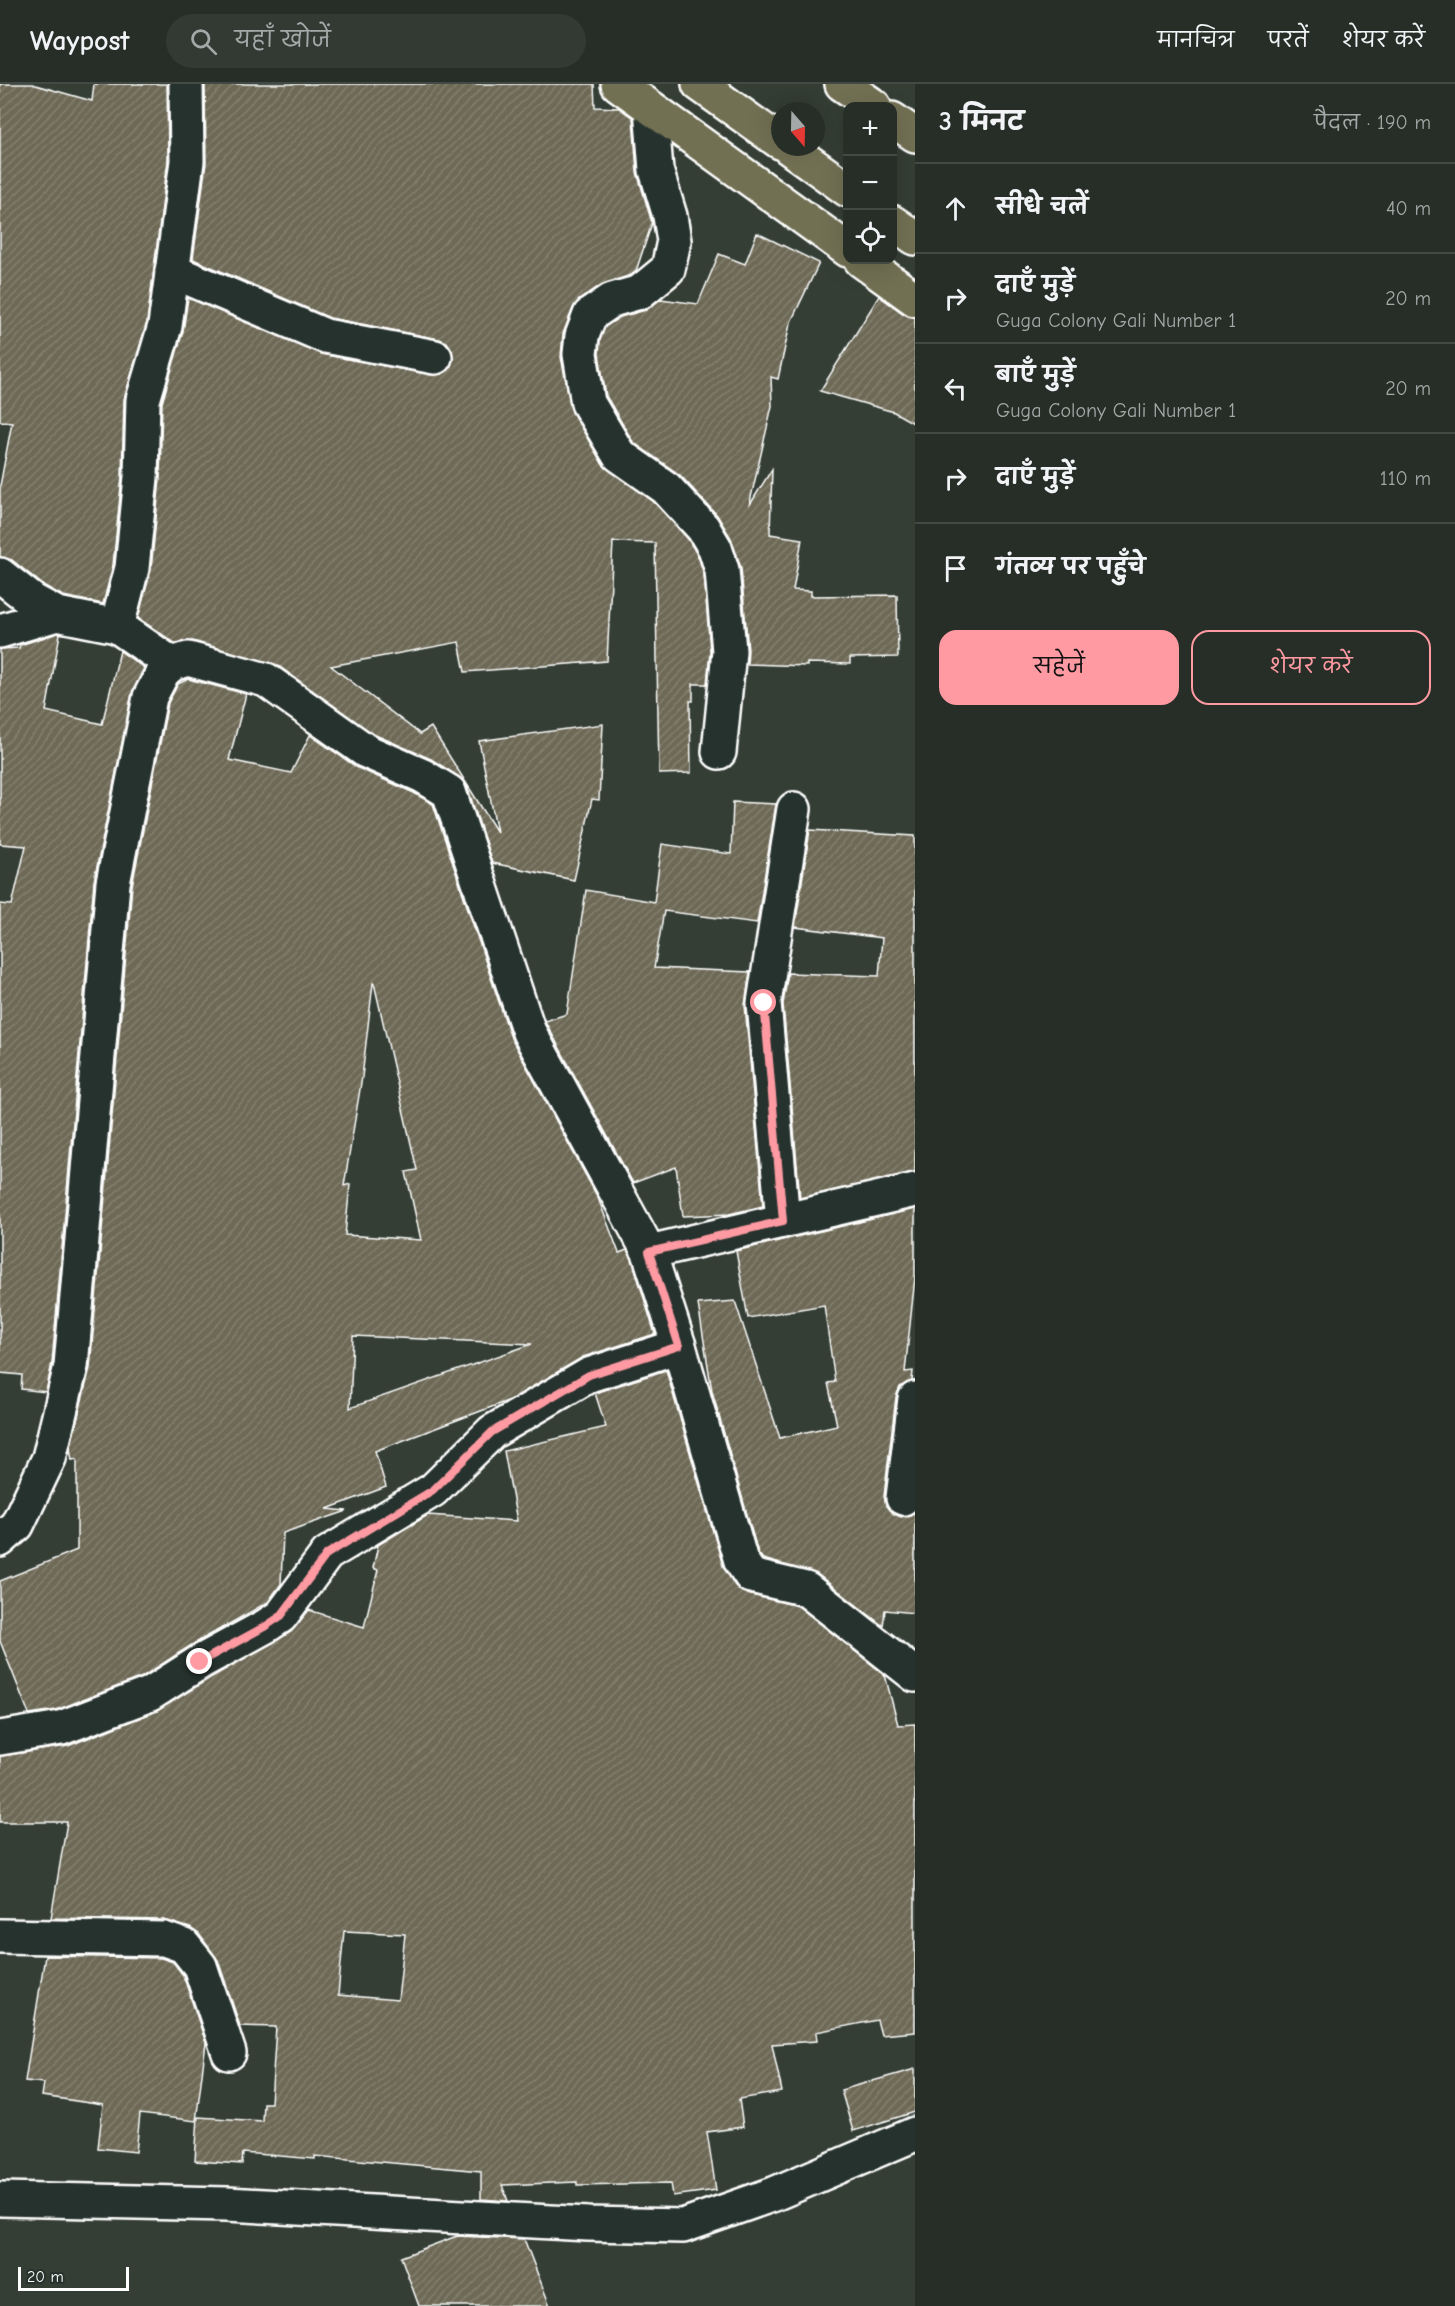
<!DOCTYPE html>
<html lang="hi">
<head>
<meta charset="utf-8">
<style>
  :root { --surface:#272e28; --page:#333a34; --text:#f1f3f6; --muted:#a4a8a8; --line:#434a45; --accent:#ff9aa2 }
  body { margin:0; font-family:"Comic Neue","Playpen Sans Deva",sans-serif; background:var(--page); color:var(--text) }
  .controls { position:absolute; right:18px; top:18px; display:grid; overflow:hidden; border-radius:12px; box-shadow:0 6px 24px #0002 }
  .controls button { width:54px; height:54px; display:grid; place-items:center; padding:0; border:0; border-bottom:2px solid var(--line); background:var(--surface); color:var(--text); font:30px sans-serif }
  .compass { position:absolute; left:771px; top:18px; width:54px; height:54px; border-radius:50%; background:var(--surface); box-shadow:0 6px 24px #0002; rotate:160deg }
  .scale { position:absolute; left:18px; bottom:15px; width:111px; box-sizing:border-box; padding-left:6px; border:3px solid #fff; border-top:0; font-size:16px; line-height:21px; white-space:nowrap; color:#fff; -webkit-text-stroke:4px #26332d; paint-order:stroke }
  .stop { position:absolute; width:18px; height:18px; margin:-14px; border:4px solid #ff9aa2; border-radius:50%; background:#fff }
  .stop.end { background:#ff9aa2; border-color:#fff; box-shadow:0 2px 6px #0008 }
  .list { margin:0; padding:0; list-style:none }
  h2 { display:flex; justify-content:space-between; align-items:center; height:78px; margin:0; padding:0 24px; font-size:26px }
  h2 small { font-size:20px; font-weight:400; color:var(--muted) }
  .list li { display:grid; grid-template-columns:39px 1fr auto; gap:18px; align-items:center; box-sizing:border-box; height:90px; padding:0 24px; border-top:2px solid var(--line) }
  .list b { display:block; font-size:22px; white-space:nowrap }
  .list p { margin:0; font-size:20px; white-space:nowrap; color:var(--muted) }
  .list em { font-size:20px; font-style:normal; color:var(--muted) }
  .actions { display:flex; gap:12px; padding:18px 24px }
  .actions a { flex:1; padding:14px 0; border:2px solid var(--accent); border-radius:18px; text-align:center; font-size:21px; color:var(--accent) }
  .actions .main { background:var(--accent); color:#111 }
  .icon { flex:none; width:33px; height:33px; fill:none; stroke:currentColor; stroke-width:2; stroke-linecap:round; stroke-linejoin:round }
  .map { position:relative; flex:none; width:915px; height:2222px; overflow:hidden }
  header { display:flex; align-items:center; gap:36px; box-sizing:border-box; height:84px; padding:0 30px; background:var(--surface); border-bottom:2px solid var(--line) }
  header strong { font-size:28px }
  nav { display:flex; gap:33px; margin-inline-start:auto; font-size:21px }
  .search { width:420px; height:54px; background:var(--page); display:flex; align-items:center; gap:15px; box-sizing:border-box; padding:0 21px; border-radius:33px; color:var(--muted); font-size:22px }
  main { display:flex }
  aside { flex:1; background:var(--surface) }
  .map>svg:first-child { display:block }
  .building { fill:url(#building-hatch); stroke:#fff; stroke-width:1.5; fill-rule:evenodd }
  .lines { fill:none; stroke-linecap:round; stroke-linejoin:round }
  .minor-casing { stroke:#fff; stroke-width:38 }
  .major-casing { stroke:#fff; stroke-width:38 }
  .highway-casing { stroke:#fff; stroke-width:38 }
  .minor { stroke:#26332d; stroke-width:33 }
  .major { stroke:#716f52; stroke-width:33 }
  .highway { stroke:#716f52; stroke-width:33 }
  .route { stroke:#ff9aa2; stroke-width:8 }
</style>
</head>
<body>
<header>
<strong>Waypost</strong>
<div class="search"><svg class="icon" aria-label="search" viewBox="0 0 24 24"><circle cx="10" cy="10" r="6"/><path d="M15 15l6 6"/></svg>यहाँ खोजें</div>
<nav><a>मानचित्र</a><a>परतें</a><a>शेयर करें</a></nav>
</header>
<main>
<div class="map">
<svg width="915" height="2222" viewBox="0 0 915 2222">
  <defs>
    <pattern id="building-hatch" width="6" height="6" patternUnits="userSpaceOnUse" patternTransform="scale(1.5)"><rect width="6" height="6" fill="#6d6956"/><path d="M-1 1l2-2M0 6l6-6M5 7l2-2" fill="none" stroke="#83806f"/></pattern>
  </defs>
  <rect width="100%" height="100%" fill="#343e35"/>
  <filter id="ink" filterUnits="userSpaceOnUse"><feTurbulence type="fractalNoise" baseFrequency=".0167" numOctaves="2"/><feDisplacementMap in="SourceGraphic" scale="12" xChannelSelector="R" yChannelSelector="G"/><feConvolveMatrix kernelMatrix="1 2 1 2 8 2 1 2 1" color-interpolation-filters="sRGB"/></filter>
  <g filter="url(#ink)">
    <g class="building">
      <polygon points="0,0 32,0 92,17 94,0 167,0 168,76 147,238 124,315 122,392 113,481 103,520 63,512 43,501 12,476 0,473 0,402 12,338 0,337"/>
      <polygon points="205,0 594,0 595,23 619,24 633,34 637,88 652,139 636,187 631,191 601,201 579,216 573,224 563,250 561,273 572,328 603,381 654,418 688,455 698,472 704,490 710,567 707,600 693,600 693,617 690,617 691,689 659,690 655,459 613,458 607,577 465,588 459,558 331,582 420,650 431,643 497,748 479,657 603,640 599,716 592,715 574,796 492,779 467,702 459,693 431,675 375,651 277,581 193,557 175,559 138,534 151,486 160,395 162,319 183,247 188,214 321,270 432,291 442,290 449,286 453,276 452,266 447,258 439,255 330,234 193,175 206,79"/>
      <polygon points="757,149 819,179 790,240 778,295 771,293 772,322 749,422 772,385 770,450 802,455 793,506 811,507 811,512 897,511 898,573 850,574 850,580 807,579 807,582 747,580 748,566 741,484 731,454 717,431 680,391 633,358 606,312 599,270 600,256 605,243 620,233 646,226 661,215 698,220 719,170 745,180"/>
      <polygon points="879,212 904,230 915,233 915,340 894,328 820,307"/>
      <polygon points="58,549 60,550 46,627 102,640 120,567 144,584 132,609 94,797 52,1279 46,1308 21,1305 22,1291 0,1289 0,820 12,821 26,762 0,760 0,565 19,564 20,561"/>
      <path d="M188,595L246,610L229,676L291,689L310,651L358,684L414,709L433,720L511,954L598,1114L619,1169L627,1166L632,1175L655,1250L583,1273L510,1316L375,1367L386,1403L327,1425L347,1427L283,1449L281,1500L268,1518L190,1562L142,1593L56,1626L29,1630L0,1557V1497L77,1466V1375L72,1376L70,1365L90,1284L132,802L168,619L178,600ZM373,899H374L417,1086L406,1088L421,1156L345,1151L350,1100L344,1102L362,993ZM353,1252L532,1260L350,1324Z"/>
      <polygon points="733,718 776,720 757,839 664,827 654,884 750,888 745,921 763,1122 729,1130 683,1132 676,1083 633,1099 545,937 567,930 586,806 654,818 662,760 731,770"/>
      <polygon points="810,746 915,752 915,1088 800,1114 783,920 788,889 879,892 882,854 795,843"/>
      <polygon points="915,1125 915,1193 905,1288 913,1287 912,1297 900,1303 896,1313 884,1412 886,1422 892,1429 901,1433 910,1431 915,1428 915,1529 885,1526 883,1542 817,1490 763,1475 758,1469 712,1307 698,1220 735,1217 780,1354 837,1341 828,1299 835,1298 824,1221 748,1234 736,1167"/>
      <path d="M666,1286L723,1482L735,1502L747,1510L798,1522L885,1591L898,1641L915,1640V1948L881,1951L877,1936L816,1948L817,1957L772,1960L782,2008L739,2015L743,2043L707,2048L716,2106L673,2112L671,2099L577,2101V2098L502,2101L508,2117L481,2115V2087L315,2072V2075L243,2069L242,2080L195,2077L198,2033L262,2037L263,2019H271L276,1943L240,1942L218,1876L199,1850L190,1844L164,1836L51,1834L67,1738H0V1672L68,1662L157,1627L210,1594L291,1548L309,1526L364,1543L378,1486L373,1484L378,1461L428,1431L517,1437L504,1367L606,1343L595,1309ZM344,1847L405,1850L398,1916L338,1911Z"/>
      <polygon points="45,1872 161,1874 173,1878 183,1891 206,1959 196,2037 140,2030 136,2068 98,2064 103,2021 42,2012 44,1999 25,1997"/>
      <polygon points="915,1985 915,2028 853,2047 841,2006"/>
      <polygon points="457,2152 524,2155 550,2222 419,2222 401,2173"/>
    </g>
    <g class="lines">
      <g class="minor-casing">
        <g id="minor">
          <polyline points="651,24 656,86 670,132 674,157 668,185 640,208 612,216 590,231 582,252 580,270 588,319 619,371 666,404 703,444 715,464 722,486 729,567 719,668"/>
          <polyline points="172,187 325,252 435,273"/>
          <polyline points="0,491 33,517 57,530 117,542 172,580"/>
          <polyline points="117,542 132,484 141,393 143,316 165,242 187,77 186,0"/>
          <polyline points="0,547 57,530"/>
          <polyline points="783,1137 764,919 794,725"/>
          <polyline points="649,1168 915,1106"/>
          <polyline points="903,1414 915,1315"/>
          <polyline points="0,1456 17,1441 49,1374 71,1282 113,799 150,613 163,588 172,580 188,575 266,596 366,667 423,692 449,708 529,948 649,1168 679,1262 741,1477 751,1492 806,1505 915,1591"/>
          <polyline points="0,1654 61,1644 150,1610 200,1578 266,1542 281,1532 327,1470 433,1406 492,1348 589,1291 679,1262"/>
          <polyline points="0,1852 164,1855 184,1862 200,1882 229,1969"/>
          <polyline points="1,2115 227,2120 588,2140 683,2142 774,2110 915,2050"/>
        </g>
      </g>
      <g class="major-casing">
        <g id="major">
          <polyline points="618,0 848,166"/>
          <polyline points="861,176 915,215"/>
        </g>
      </g>
      <g class="highway-casing">
        <g id="highway">
          <polyline points="699,0 780,58"/>
          <polyline points="842,0 874,22"/>
          <polyline points="892,35 915,51"/>
          <polyline points="788,63 848,106"/>
          <polyline points="892,138 915,154"/>
        </g>
      </g>
      <use href="#minor" class="minor"/>
      <use href="#major" class="major"/>
      <use href="#highway" class="highway"/>
    </g>
  </g>
  <g class="lines" filter="url(#ink)">
    <polyline class="route" points="200,1578 266,1542 281,1532 327,1470 433,1406 492,1348 589,1291 679,1262 649,1168 783,1137 764,919"/>
  </g>
</svg>
<div class="controls">
<button>+</button>
<button>−</button>
<button><svg class="icon" aria-label="locate" viewBox="0 0 24 24"><circle cx="12" cy="12" r="6"/><path d="M12 2v4M12 18v4M2 12h4M18 12h4"/></svg></button>
</div>
<svg class="compass" viewBox="-18 -18 36 36"><path d="M0-13l5 13h-10z" fill="#e53935"/><path d="M0 13l5-13h-10z" fill="#a4a8a8"/></svg>
<div class="scale">20 m</div>
<div class="stop" style="left:764px;top:919px"></div>
<div class="stop end" style="left:200px;top:1578px"></div>
</div>
<aside>
<h2>3 मिनट<small>पैदल · 190 m</small></h2>
<ul class="list">
<li><svg class="icon" aria-label="ahead" viewBox="0 0 24 24"><path d="M12 20V5M6 11l6-6 6 6"/></svg><div><b>सीधे चलें</b></div><em>40 m</em></li>
<li><svg class="icon" aria-label="right" viewBox="0 0 24 24"><path d="M7 20v-9h11M14 6l5 5-5 5"/></svg><div><b>दाएँ मुड़ें</b><p>Guga Colony Gali Number 1</p></div><em>20 m</em></li>
<li><svg class="icon" aria-label="left" viewBox="0 0 24 24"><path d="M17 20v-9H6M10 6l-5 5 5 5"/></svg><div><b>बाएँ मुड़ें</b><p>Guga Colony Gali Number 1</p></div><em>20 m</em></li>
<li><svg class="icon" aria-label="right" viewBox="0 0 24 24"><path d="M7 20v-9h11M14 6l5 5-5 5"/></svg><div><b>दाएँ मुड़ें</b></div><em>110 m</em></li>
<li><svg class="icon" aria-label="arrive" viewBox="0 0 24 24"><path d="M6 21V4h12l-3 4 3 4H6"/></svg><div><b>गंतव्य पर पहुँचे</b></div></li>
</ul>
<div class="actions"><a class="main">सहेजें</a><a>शेयर करें</a></div>
</aside>
</main>
</body>
</html>
